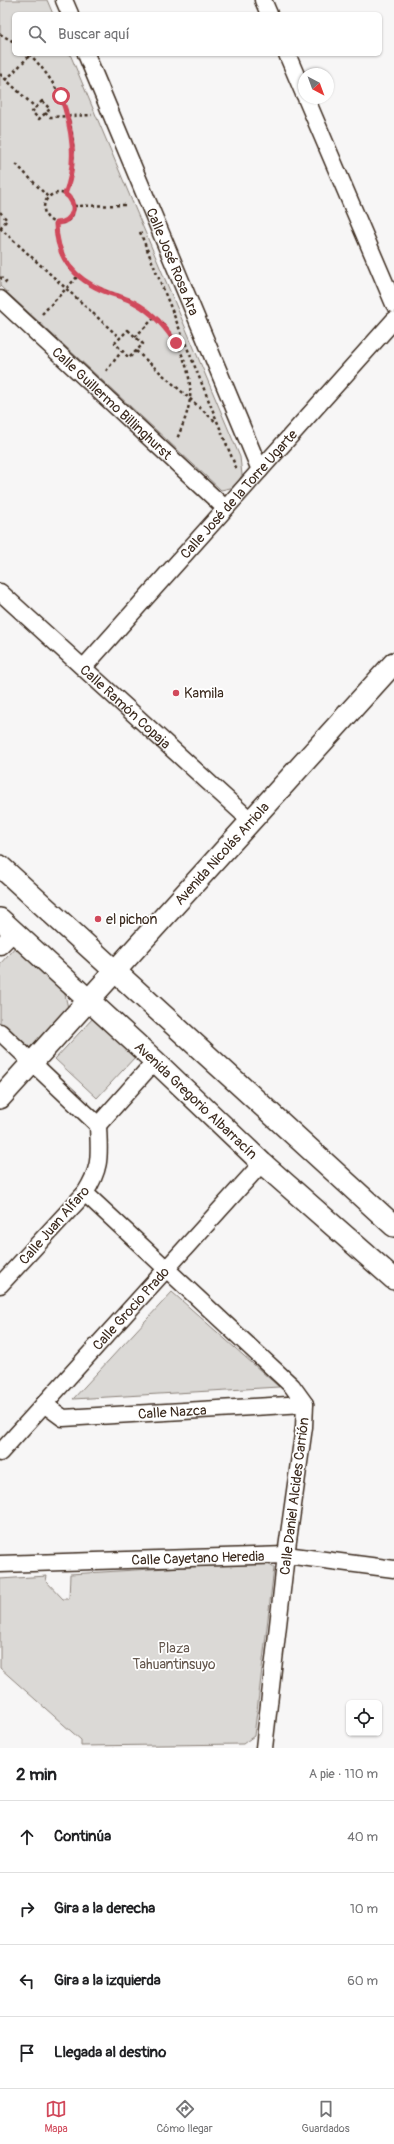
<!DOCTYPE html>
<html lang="es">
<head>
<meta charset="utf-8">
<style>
  :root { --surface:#fff; --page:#f2f2f2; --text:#202124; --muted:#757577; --line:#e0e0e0; --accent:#d1495b }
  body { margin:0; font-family:Pangolin,sans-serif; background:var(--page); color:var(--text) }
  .controls { position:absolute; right:12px; bottom:12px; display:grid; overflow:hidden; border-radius:6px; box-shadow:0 1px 3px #0004 }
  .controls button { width:36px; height:36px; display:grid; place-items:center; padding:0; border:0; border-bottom:1px solid var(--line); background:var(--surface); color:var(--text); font:20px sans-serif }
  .compass { position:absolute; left:298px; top:68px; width:36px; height:36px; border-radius:50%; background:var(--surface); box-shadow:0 1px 3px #0004; rotate:139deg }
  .stop { position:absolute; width:12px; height:12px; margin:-9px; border:3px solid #d1495b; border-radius:50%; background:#fff }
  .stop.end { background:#d1495b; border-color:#fff; box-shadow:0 1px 4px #0008 }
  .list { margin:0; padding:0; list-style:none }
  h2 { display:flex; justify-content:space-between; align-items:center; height:52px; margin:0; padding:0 16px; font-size:17px }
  h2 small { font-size:13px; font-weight:400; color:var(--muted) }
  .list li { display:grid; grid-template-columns:26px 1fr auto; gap:12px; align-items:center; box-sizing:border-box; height:72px; padding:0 16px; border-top:1px solid var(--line) }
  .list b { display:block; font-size:15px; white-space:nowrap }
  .list em { font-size:13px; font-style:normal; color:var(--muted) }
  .icon { flex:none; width:22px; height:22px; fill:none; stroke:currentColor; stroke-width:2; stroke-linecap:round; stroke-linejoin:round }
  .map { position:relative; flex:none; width:394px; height:1748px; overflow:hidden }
  .search { position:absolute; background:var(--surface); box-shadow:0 1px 3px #0004; left:12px; right:12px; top:12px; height:44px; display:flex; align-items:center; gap:10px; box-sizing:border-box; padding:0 14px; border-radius:6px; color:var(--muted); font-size:15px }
  .sheet { height:340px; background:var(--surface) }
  nav { display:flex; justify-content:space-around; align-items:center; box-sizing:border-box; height:56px; border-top:1px solid var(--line); background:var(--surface); font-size:11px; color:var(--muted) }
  nav a { display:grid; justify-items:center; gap:2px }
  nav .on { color:var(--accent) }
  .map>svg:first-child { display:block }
  .green { fill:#dbd9d6; stroke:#8b827a }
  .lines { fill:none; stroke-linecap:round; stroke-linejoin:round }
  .minor-casing { stroke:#3b2a1e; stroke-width:19 }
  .tertiary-casing { stroke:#3b2a1e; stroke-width:24 }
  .path { stroke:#3b2a1e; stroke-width:2.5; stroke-dasharray:3 3; stroke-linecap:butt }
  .minor { stroke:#fff; stroke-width:16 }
  .tertiary { stroke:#fff; stroke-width:21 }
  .route { stroke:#d1495b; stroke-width:5 }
  .poi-dot { fill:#d1495b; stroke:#fff; stroke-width:1.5 }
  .labels { text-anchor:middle; stroke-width:3.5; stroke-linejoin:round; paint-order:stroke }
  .street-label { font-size:14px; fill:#3b2a1e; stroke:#fff }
  .poi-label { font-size:14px; fill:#3b2a1e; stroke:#fff; text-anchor:start }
  .park-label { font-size:14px; fill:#63564c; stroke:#fff }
</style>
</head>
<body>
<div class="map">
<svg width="394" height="1748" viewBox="0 0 394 1748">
  <rect width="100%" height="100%" fill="#f7f6f6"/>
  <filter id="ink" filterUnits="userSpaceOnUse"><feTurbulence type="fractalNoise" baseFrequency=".025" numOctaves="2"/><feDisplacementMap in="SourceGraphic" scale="8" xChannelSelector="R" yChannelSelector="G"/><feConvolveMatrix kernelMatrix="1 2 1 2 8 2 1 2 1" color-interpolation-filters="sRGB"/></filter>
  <g filter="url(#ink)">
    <g class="green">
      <polygon points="0,0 47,0 53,14 14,14 14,54 70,54 240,457 242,475 235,487 221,490 0,286"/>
      <polygon points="16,946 64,990 68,1008 27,1050 0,1025 0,964"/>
      <polygon points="94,1017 136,1056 97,1098 55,1059"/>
      <polygon points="172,1292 279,1387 73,1399"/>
      <polygon points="265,1562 274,1568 254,1736 243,1744 81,1746 81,1740 0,1668 0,1579 47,1576 46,1581 63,1599 69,1599 70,1574"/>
    </g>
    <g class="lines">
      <g class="minor-casing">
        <g id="minor">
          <polyline points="64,0 70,14"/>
          <polyline points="263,0 269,14"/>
          <path id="s1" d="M86,54L260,470"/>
          <polyline points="287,54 304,94"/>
          <polyline points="306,98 394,304"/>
          <path id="s2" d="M0,299L225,508"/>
          <path id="s3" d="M0,592L251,821"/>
          <path id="s4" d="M84,667L394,320"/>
          <polyline points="0,946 14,932"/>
          <path d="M0,1032L98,1125C99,1155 102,1166 85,1193L0,1285"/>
          <polyline points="98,1125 155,1061"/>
          <polyline points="85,1193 292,1386 305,1404 304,1427 286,1555 264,1748"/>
          <path id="s5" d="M44,1404L63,1418L305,1404"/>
          <path id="s6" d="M0,1453L262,1163"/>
          <path id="s7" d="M0,1564L286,1555L394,1569"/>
        </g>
      </g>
      <g class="tertiary-casing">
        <g id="tertiary">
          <polyline points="0,866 394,1226"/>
          <path id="s8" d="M0,919L155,1061L262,1163L394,1279"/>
          <path id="s9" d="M0,1098L394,663"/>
        </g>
      </g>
      <g class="path">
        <polyline points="0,34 14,42"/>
        <path d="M29,54C66,89 85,145 65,194"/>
        <polyline points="0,74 36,108"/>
        <polyline points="6,80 31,54"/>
        <polygon points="42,101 50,109 39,119 32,112"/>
        <polyline points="45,113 50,117 92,115"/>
        <polyline points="16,164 48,197"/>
        <circle cx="59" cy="208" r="15"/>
        <polyline points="74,206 128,205"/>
        <polyline points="0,212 7,220 0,228"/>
        <path d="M56,223C56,258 75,281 108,292C119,296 129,299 139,305C170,324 193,362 190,399C188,413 182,427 177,439"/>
        <polyline points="0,228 120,338"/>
        <polyline points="140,232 237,470"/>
        <polyline points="0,277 7,283"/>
        <polyline points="42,314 78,276"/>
        <polygon points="128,330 143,344 129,358 115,343"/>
        <polyline points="135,337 155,317"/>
        <polyline points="136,351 216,422"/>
        <polyline points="106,371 122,351"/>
      </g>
      <use href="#minor" class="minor"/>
      <use href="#tertiary" class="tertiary"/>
    </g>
  </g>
  <g class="lines" filter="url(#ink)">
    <path class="route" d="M61,96C72,128 78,162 65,194C79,203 74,223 56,223C56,258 74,279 106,292C117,296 127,298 137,304C153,313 166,328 176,343"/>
  </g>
  <g class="poi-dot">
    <circle cx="176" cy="693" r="4"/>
    <circle cx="98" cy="919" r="4"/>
  </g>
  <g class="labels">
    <g class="street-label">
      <text dy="5" stroke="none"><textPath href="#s1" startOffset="225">Calle José Rosa Ara</textPath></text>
      <text dy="5" stroke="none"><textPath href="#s2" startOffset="153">Calle Guillermo Billinghurst</textPath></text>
      <text dy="5" stroke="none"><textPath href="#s4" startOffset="232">Calle José de la Torre Ugarte</textPath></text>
      <text dy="5" stroke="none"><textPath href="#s3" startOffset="170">Calle Ramón Copaja</textPath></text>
      <text dy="5" stroke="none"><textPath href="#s9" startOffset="330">Avenida Nicolás Arriola</textPath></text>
      <text dy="5" stroke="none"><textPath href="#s8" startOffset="267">Avenida Gregorio Albarracín</textPath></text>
      <text transform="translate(54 1225) rotate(-49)" y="5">Calle Juan Alfaro</text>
      <text dy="5" stroke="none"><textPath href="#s6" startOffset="195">Calle Grocio Prado</textPath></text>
      <text dy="5" stroke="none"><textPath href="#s5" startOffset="133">Calle Nazca</textPath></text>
      <text transform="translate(294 1496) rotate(-83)" y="5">Calle Daniel Alcides Carrión</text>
      <text dy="5" stroke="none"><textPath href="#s7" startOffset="198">Calle Cayetano Heredia</textPath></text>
    </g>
    <g class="poi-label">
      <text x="184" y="698">Kamila</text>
      <text x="106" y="924">el pichon</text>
    </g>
    <g class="park-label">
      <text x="174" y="1653">Plaza<tspan x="174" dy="16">Tahuantinsuyo</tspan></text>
    </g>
  </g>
</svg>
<div class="controls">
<button><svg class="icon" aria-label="locate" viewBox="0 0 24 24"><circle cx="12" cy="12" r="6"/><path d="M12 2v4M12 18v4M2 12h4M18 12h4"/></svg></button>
</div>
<svg class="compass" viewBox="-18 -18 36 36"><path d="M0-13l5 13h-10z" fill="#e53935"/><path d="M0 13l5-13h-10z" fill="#757577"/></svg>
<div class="stop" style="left:61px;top:96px"></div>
<div class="stop end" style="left:176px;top:343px"></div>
<div class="search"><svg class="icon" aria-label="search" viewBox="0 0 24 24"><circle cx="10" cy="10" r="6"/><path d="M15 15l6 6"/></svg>Buscar aquí</div>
</div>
<section class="sheet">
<h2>2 min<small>A pie · 110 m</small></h2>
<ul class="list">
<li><svg class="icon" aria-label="ahead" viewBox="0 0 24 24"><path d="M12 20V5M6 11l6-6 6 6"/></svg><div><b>Continúa</b></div><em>40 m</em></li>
<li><svg class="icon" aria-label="right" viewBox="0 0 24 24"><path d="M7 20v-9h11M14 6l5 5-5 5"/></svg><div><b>Gira a la derecha</b></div><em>10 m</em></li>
<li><svg class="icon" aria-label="left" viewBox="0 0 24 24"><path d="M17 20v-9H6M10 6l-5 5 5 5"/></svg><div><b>Gira a la izquierda</b></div><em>60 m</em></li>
<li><svg class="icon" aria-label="arrive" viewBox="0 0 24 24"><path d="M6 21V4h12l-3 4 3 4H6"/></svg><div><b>Llegada al destino</b></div></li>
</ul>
</section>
<nav>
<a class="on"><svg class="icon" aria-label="map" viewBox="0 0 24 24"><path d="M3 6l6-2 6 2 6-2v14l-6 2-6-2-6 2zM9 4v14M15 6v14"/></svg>Mapa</a>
<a><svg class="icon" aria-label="directions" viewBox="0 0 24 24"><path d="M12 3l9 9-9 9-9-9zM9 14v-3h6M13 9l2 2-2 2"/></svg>Cómo llegar</a>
<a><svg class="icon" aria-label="saved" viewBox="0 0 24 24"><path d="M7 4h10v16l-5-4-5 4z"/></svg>Guardados</a>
</nav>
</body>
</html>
